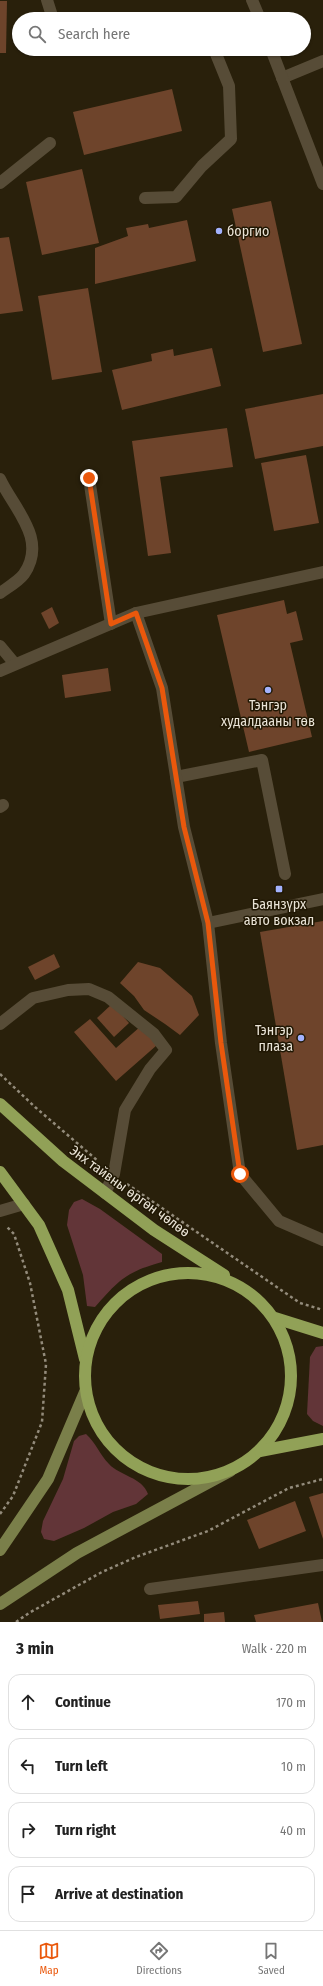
<!DOCTYPE html>
<html lang="en">
<head>
<meta charset="utf-8">
<style>
  :root { --surface:#fff; --page:#f2f2f2; --text:#222; --muted:#767676; --line:#e0e0e0; --accent:#ea580c }
  body { margin:0; font-family:"Fira Sans Condensed",sans-serif; background:var(--page); color:var(--text) }
  .stop { position:absolute; width:12px; height:12px; margin:-9px; border:3px solid #ea580c; border-radius:50%; background:#fff }
  .stop.end { background:#ea580c; border-color:#fff; box-shadow:0 1px 4px #0008 }
  .list { margin:0; padding:0; list-style:none }
  h2 { display:flex; justify-content:space-between; align-items:center; height:52px; margin:0; padding:0 16px; font-size:17px }
  h2 small { font-size:13px; font-weight:400; color:var(--muted) }
  .list li { display:grid; grid-template-columns:26px 1fr auto; gap:12px; align-items:center; box-sizing:border-box; height:56px; margin:0 8px 8px; padding:0 8px; border:1px solid var(--line); border-radius:12px }
  .list b { display:block; font-size:15px; white-space:nowrap }
  .list em { font-size:13px; font-style:normal; color:var(--muted) }
  .icon { flex:none; width:22px; height:22px; fill:none; stroke:currentColor; stroke-width:2; stroke-linecap:round; stroke-linejoin:round }
  .map { position:relative; flex:none; width:323px; height:1622px; overflow:hidden }
  .search { position:absolute; background:var(--surface); box-shadow:0 1px 3px #0004; left:12px; right:12px; top:12px; height:44px; display:flex; align-items:center; gap:10px; box-sizing:border-box; padding:0 14px; border-radius:22px; color:var(--muted); font-size:15px }
  .sheet { height:308px; background:var(--surface) }
  nav { display:flex; justify-content:space-around; align-items:center; box-sizing:border-box; height:56px; border-top:1px solid var(--line); background:var(--surface); font-size:11px; color:var(--muted) }
  nav a { display:grid; justify-items:center; gap:2px }
  nav .on { color:var(--accent) }
  .map>svg:first-child { display:block }
  .green { fill:#623538 }
  .building { fill:#6e442b }
  .lines { fill:none; stroke-linecap:round; stroke-linejoin:round }
  .path { stroke:#938b7b; stroke-width:2.5; stroke-dasharray:3 3; stroke-linecap:butt }
  .lane { stroke:#574c37; stroke-width:12 }
  .street { stroke:#574c37; stroke-width:12 }
  .primary { stroke:#7a7f4a; stroke-width:12 }
  .highway { stroke:#91a157; stroke-width:12 }
  .route { stroke:#ea580c; stroke-width:5 }
  .poi-dot { fill:#a3b2fd; stroke:#201703; stroke-width:1.5 }
  .labels { text-anchor:middle; stroke-width:3; stroke-linejoin:round; paint-order:stroke }
  .poi-label { font-size:14px; fill:#eae4d7; stroke:#201703 }
  .street-label { font-size:14px; fill:#eae4d7; stroke:#201703 }
</style>
</head>
<body>
<div class="map">
<svg width="323" height="1622" viewBox="0 0 323 1622">
  <rect width="100%" height="100%" fill="#29200b"/>
  <g class="green">
    <path d="M82,1199L100,1209L162,1254V1262C126,1272 119,1280 95,1307L87,1306L83,1275L67,1225L69,1210L74,1202Z"/>
    <polygon points="323,1346 323,1426 313,1421 307,1414 310,1357 316,1347"/>
    <path d="M86,1434C96,1443 100,1455 109,1464C120,1476 142,1477 148,1494L136,1504L113,1512L84,1528L54,1541L44,1539L41,1532L43,1521L63,1479L74,1441L79,1436Z"/>
  </g>
  <g class="building">
    <polygon points="0,1 7,1 6,53 0,53"/>
    <polygon points="172,89 182,131 84,155 73,112"/>
    <polygon points="82,169 99,243 42,255 26,182"/>
    <polygon points="271,201 302,344 263,352 232,209"/>
    <polygon points="187,220 196,261 95,284 95,248 128,236 126,228 148,224 149,228"/>
    <polygon points="9,237 23,311 0,314 0,238"/>
    <polygon points="88,288 102,372 52,380 38,296"/>
    <polygon points="212,348 221,386 122,410 112,370 152,361 151,354 173,349 174,356"/>
    <polygon points="323,394 323,446 255,459 245,409"/>
    <polygon points="227,428 233,467 160,477 171,553 148,556 132,441"/>
    <polygon points="306,455 319,523 274,531 261,463"/>
    <polygon points="284,600 287,614 296,611 303,640 290,643 312,737 249,752 217,615"/>
    <polygon points="52,607 59,623 49,629 41,613"/>
    <polygon points="108,668 111,691 65,698 62,675"/>
    <polygon points="323,921 323,1145 297,1150 260,932"/>
    <polygon points="54,954 60,967 35,980 28,967"/>
    <polygon points="138,962 160,968 192,996 199,1015 180,1035 165,1024 144,1010 134,996 120,983"/>
    <polygon points="112,1004 129,1023 114,1037 97,1018"/>
    <polygon points="90,1019 116,1048 141,1026 157,1045 116,1081 74,1032"/>
    <polygon points="323,1493 323,1539 309,1497"/>
    <polygon points="295,1501 306,1531 259,1549 247,1520"/>
    <polygon points="198,1601 200,1614 160,1619 158,1605"/>
    <polygon points="318,1603 322,1622 256,1622 254,1615"/>
    <polygon points="224,1612 225,1622 204,1622 204,1614"/>
  </g>
  <g class="lines">
    <g class="path">
      <polyline points="0,1074 35,1107 98,1161"/>
      <polyline points="127,1184 300,1303 323,1310"/>
      <polyline points="0,1514 13,1496 42,1422 46,1364 30,1283 14,1234 7,1227"/>
      <polyline points="16,1622 29,1613 102,1572 136,1557 208,1531 289,1488 323,1479"/>
    </g>
    <g class="lane">
      <polyline points="47,0 53,19"/>
      <polyline points="282,78 323,61"/>
      <polyline points="0,183 50,143"/>
      <polyline points="145,198 176,197 202,166 231,139 229,86 214,49"/>
      <polyline points="89,478 111,624"/>
      <path d="M0,479C14,509 48,539 24,574C19,581 7,588 0,593"/>
      <polyline points="0,646 15,664"/>
      <polyline points="176,777 262,760 285,874"/>
      <polyline points="0,807 3,805"/>
      <polyline points="208,923 323,899"/>
      <polyline points="0,1024 33,998 68,990 89,989 108,997 154,1034 166,1050 150,1069 125,1110 114,1174 105,1193"/>
    </g>
    <g class="street">
      <polyline points="252,0 260,19"/>
      <polyline points="271,49 323,184"/>
      <polyline points="136,613 162,688 184,827 208,923 221,1043 240,1174 279,1221 323,1240"/>
      <polyline points="0,671 136,613 323,572"/>
      <polyline points="0,1211 24,1204"/>
      <polyline points="150,1589 323,1565"/>
    </g>
    <g class="primary">
      <polyline points="0,1550 48,1479 85,1392"/>
      <polyline points="0,1604 77,1553 230,1471"/>
    </g>
    <g class="highway">
      <polyline points="0,1104 63,1161 154,1230 224,1275"/>
      <polyline points="0,1172 39,1225 68,1290 85,1359"/>
      <circle cx="188" cy="1376" r="103"/>
      <polyline points="275,1318 323,1333"/>
      <polyline points="260,1451 323,1439"/>
    </g>
  </g>
  <g class="lines">
    <polyline class="route" points="89,478 111,624 136,613 162,688 184,827 208,923 221,1043 240,1174"/>
  </g>
  <g class="poi-dot">
    <circle cx="219" cy="231" r="4"/>
    <circle cx="268" cy="690" r="4"/>
    <rect x="275" y="885" width="8" height="8" rx="2"/>
    <circle cx="301" cy="1038" r="4"/>
  </g>
  <g class="labels">
    <g class="poi-label">
      <text x="227" y="236" text-anchor="start">боргио</text>
      <text x="268" y="710">Тэнгэр<tspan x="268" dy="16">худалдааны төв</tspan></text>
      <text x="279" y="909">Баянзүрх<tspan x="279" dy="16">авто вокзал</tspan></text>
      <text x="293" y="1035" text-anchor="end">Тэнгэр<tspan x="293" dy="16">плаза</tspan></text>
    </g>
    <g class="street-label">
      <text transform="translate(130 1191) rotate(36)" y="5">Энх тайвны өргөн чөлөө</text>
    </g>
  </g>
</svg>
<div class="stop" style="left:240px;top:1174px"></div>
<div class="stop end" style="left:89px;top:478px"></div>
<div class="search"><svg class="icon" aria-label="search" viewBox="0 0 24 24"><circle cx="10" cy="10" r="6"/><path d="M15 15l6 6"/></svg>Search here</div>
</div>
<section class="sheet">
<h2>3 min<small>Walk · 220 m</small></h2>
<ul class="list">
<li><svg class="icon" aria-label="ahead" viewBox="0 0 24 24"><path d="M12 20V5M6 11l6-6 6 6"/></svg><div><b>Continue</b></div><em>170 m</em></li>
<li><svg class="icon" aria-label="left" viewBox="0 0 24 24"><path d="M17 20v-9H6M10 6l-5 5 5 5"/></svg><div><b>Turn left</b></div><em>10 m</em></li>
<li><svg class="icon" aria-label="right" viewBox="0 0 24 24"><path d="M7 20v-9h11M14 6l5 5-5 5"/></svg><div><b>Turn right</b></div><em>40 m</em></li>
<li><svg class="icon" aria-label="arrive" viewBox="0 0 24 24"><path d="M6 21V4h12l-3 4 3 4H6"/></svg><div><b>Arrive at destination</b></div></li>
</ul>
</section>
<nav>
<a class="on"><svg class="icon" aria-label="map" viewBox="0 0 24 24"><path d="M3 6l6-2 6 2 6-2v14l-6 2-6-2-6 2zM9 4v14M15 6v14"/></svg>Map</a>
<a><svg class="icon" aria-label="directions" viewBox="0 0 24 24"><path d="M12 3l9 9-9 9-9-9zM9 14v-3h6M13 9l2 2-2 2"/></svg>Directions</a>
<a><svg class="icon" aria-label="saved" viewBox="0 0 24 24"><path d="M7 4h10v16l-5-4-5 4z"/></svg>Saved</a>
</nav>
</body>
</html>
